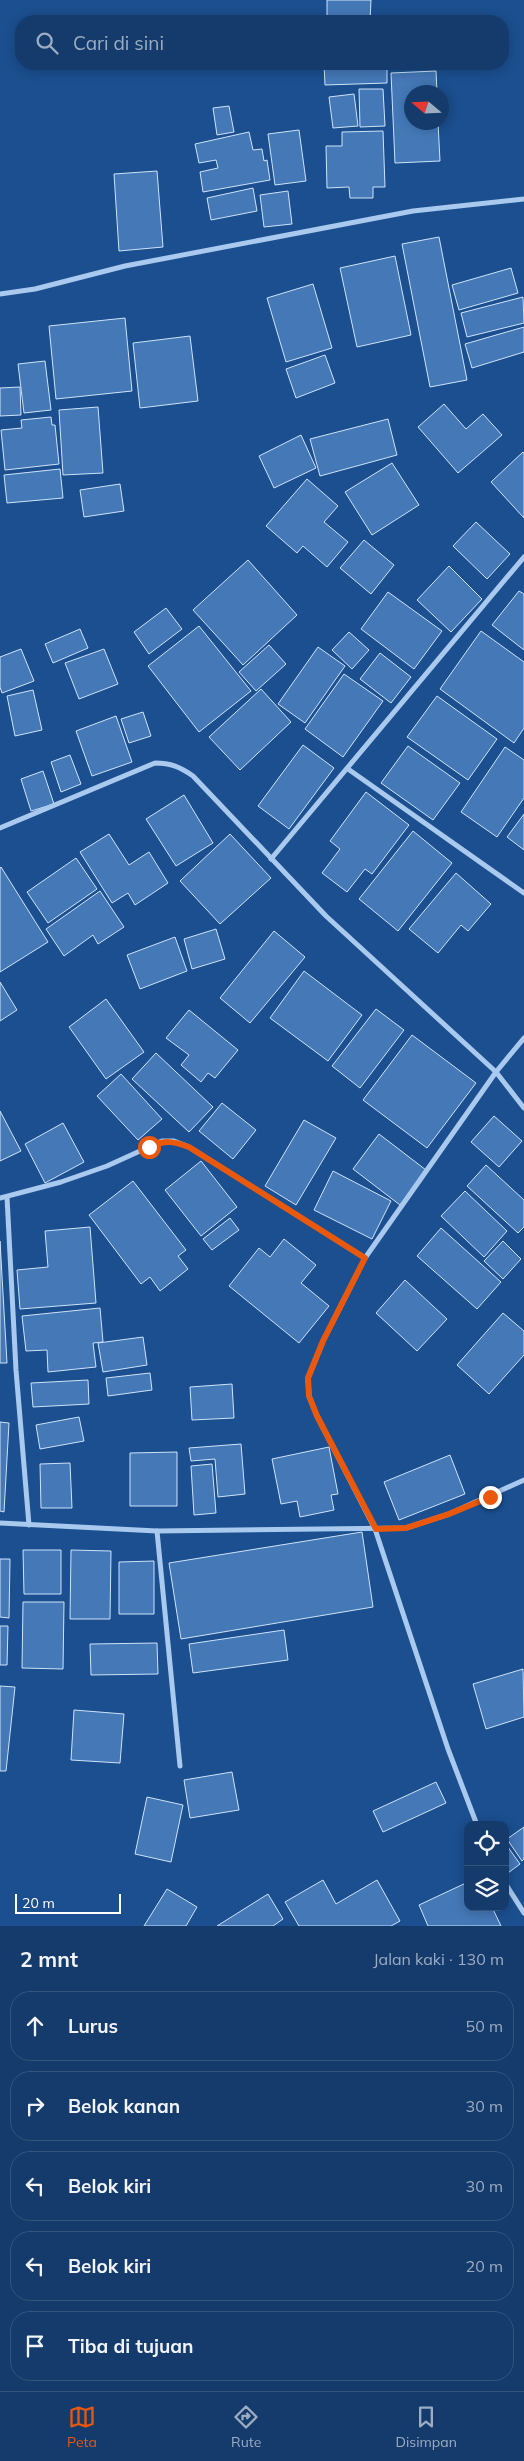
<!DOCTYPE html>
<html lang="id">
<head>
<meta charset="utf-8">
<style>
  :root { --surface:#143b6b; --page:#214673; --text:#f1f3f6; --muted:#9dadc1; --line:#33557e; --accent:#ea580c }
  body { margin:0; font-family:Mulish,sans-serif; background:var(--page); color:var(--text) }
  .controls { position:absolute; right:15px; bottom:15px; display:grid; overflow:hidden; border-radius:10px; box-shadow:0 2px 12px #0003 }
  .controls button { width:45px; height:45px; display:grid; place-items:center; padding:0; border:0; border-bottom:1px solid var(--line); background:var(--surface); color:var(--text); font:25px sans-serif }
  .compass { position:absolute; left:404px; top:85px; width:45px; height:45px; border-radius:50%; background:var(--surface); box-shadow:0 2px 12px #0003; rotate:289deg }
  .scale { position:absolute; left:15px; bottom:12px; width:106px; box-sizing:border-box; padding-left:5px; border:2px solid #fff; border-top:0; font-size:14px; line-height:18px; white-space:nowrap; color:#fff; -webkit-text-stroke:4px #1b4f8f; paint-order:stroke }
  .stop { position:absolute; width:15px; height:15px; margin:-11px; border:4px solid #ea580c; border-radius:50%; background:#fff }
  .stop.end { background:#ea580c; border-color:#fff; box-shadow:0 1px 5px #0008 }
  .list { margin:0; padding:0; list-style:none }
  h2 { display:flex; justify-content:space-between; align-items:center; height:65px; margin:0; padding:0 20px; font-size:21px }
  h2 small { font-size:16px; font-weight:400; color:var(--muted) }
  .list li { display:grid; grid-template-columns:32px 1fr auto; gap:15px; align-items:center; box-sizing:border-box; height:70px; margin:0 10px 10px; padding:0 10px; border:1px solid var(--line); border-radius:20px }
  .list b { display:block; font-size:19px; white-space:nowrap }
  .list em { font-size:16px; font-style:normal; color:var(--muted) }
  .icon { flex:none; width:28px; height:28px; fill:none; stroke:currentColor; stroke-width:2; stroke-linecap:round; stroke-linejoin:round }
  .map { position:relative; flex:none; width:524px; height:1926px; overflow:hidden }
  .search { position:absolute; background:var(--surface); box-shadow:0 2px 12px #0003; left:15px; right:15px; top:15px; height:55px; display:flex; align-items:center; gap:12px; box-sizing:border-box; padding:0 18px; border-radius:20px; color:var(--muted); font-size:19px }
  .sheet { height:465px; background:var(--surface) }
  nav { display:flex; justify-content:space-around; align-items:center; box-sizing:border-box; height:70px; border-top:1px solid var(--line); background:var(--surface); font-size:14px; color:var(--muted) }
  nav a { display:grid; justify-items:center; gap:2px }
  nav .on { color:var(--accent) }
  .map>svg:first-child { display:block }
  .building { fill:#4478b7; stroke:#cfe3fa }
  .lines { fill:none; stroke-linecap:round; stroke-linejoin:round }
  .street { stroke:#a9c9ee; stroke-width:5 }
  .route { stroke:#ea580c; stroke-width:6 }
</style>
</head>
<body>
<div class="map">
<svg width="524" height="1926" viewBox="0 0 524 1926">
  <rect width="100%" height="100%" fill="#1b4f8f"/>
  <g class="building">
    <polygon points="327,0 371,0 370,21 327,21"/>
    <polygon points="324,64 387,64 387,83 325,85"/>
    <polygon points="436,71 437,92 412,92 412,122 438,122 440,161 395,163 391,73"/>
    <polygon points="359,89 383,89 385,126 360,127"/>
    <polygon points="354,94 358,126 333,128 329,97"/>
    <polygon points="229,106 234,132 217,135 213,108"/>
    <polygon points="299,130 306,181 275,185 268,134"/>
    <polygon points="383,131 385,187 373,187 373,198 350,198 349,187 327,188 326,146 342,146 342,132"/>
    <polygon points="249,132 253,150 262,149 264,161 267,160 270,180 203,192 200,172 218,168 216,160 199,163 195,144"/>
    <polygon points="157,171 163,247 119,251 114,174"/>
    <polygon points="253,188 257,211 211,220 207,198"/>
    <polygon points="288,191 292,224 264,227 260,195"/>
    <polygon points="439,237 467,380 430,387 402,244"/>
    <polygon points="395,256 411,335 357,347 340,268"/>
    <polygon points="511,268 518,293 459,310 452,285"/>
    <polygon points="313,284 332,348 286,362 267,298"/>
    <polygon points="523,297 524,323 467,337 461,313"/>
    <polygon points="125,318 132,391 56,399 49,326"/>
    <polygon points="524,327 524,352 472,368 465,344"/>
    <polygon points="190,336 198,401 140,408 133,343"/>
    <polygon points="325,355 335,383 296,398 286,369"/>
    <polygon points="45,361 51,410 24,413 18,364"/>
    <polygon points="20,387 21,415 0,416 0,388"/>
    <polygon points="444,404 466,429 483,414 502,435 458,473 418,427"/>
    <polygon points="98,407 103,473 63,475 59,410"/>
    <polygon points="51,417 52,425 55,425 59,464 5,470 1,430 22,428 21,420"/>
    <polygon points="388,419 397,455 320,476 310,439"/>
    <polygon points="301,435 316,468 274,488 259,456"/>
    <polygon points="523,452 524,453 524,518 491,482"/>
    <polygon points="392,463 419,505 372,535 345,492"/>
    <polygon points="60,469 63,498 7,503 4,475"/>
    <polygon points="307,479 338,506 324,522 348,542 327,567 303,546 297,553 266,526"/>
    <polygon points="120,484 124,511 84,517 80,490"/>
    <polygon points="476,522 510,554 487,579 453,546"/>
    <polygon points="364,540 394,565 371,594 340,568"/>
    <polygon points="248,560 297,615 243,665 193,610"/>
    <polygon points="449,566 482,599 451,632 417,600"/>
    <polygon points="519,591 524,594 524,650 492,625"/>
    <polygon points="388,592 442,631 414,669 361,629"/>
    <polygon points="166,608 182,629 149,654 134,632"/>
    <polygon points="199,626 251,691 199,732 148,666"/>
    <polygon points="80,629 88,648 53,663 45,644"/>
    <polygon points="481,631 524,662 524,728 514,743 440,689"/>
    <polygon points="349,632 369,650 352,669 332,650"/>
    <polygon points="269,645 286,664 256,691 239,672"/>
    <polygon points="318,647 345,666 305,723 278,704"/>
    <polygon points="21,649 34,681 2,693 0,687 0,657"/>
    <polygon points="104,649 118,684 79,699 65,663"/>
    <polygon points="380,653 411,677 391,703 360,679"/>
    <polygon points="344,674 383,701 343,757 305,729"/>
    <polygon points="261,689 291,722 240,770 209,737"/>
    <polygon points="33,690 42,730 15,736 7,696"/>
    <polygon points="437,696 497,739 468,780 407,737"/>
    <polygon points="143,712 151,736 129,743 121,719"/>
    <polygon points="116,716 132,762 92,776 76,731"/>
    <polygon points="303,745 334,768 289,829 258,806"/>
    <polygon points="408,746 460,783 433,820 381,783"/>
    <polygon points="505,747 524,760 524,798 497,837 461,812"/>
    <polygon points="70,755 81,784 61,792 51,762"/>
    <polygon points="43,771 54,804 31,811 21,779"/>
    <polygon points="366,792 409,825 372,874 365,869 347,892 322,873 340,849 330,841"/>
    <polygon points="184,795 213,843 176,866 146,819"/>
    <polygon points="524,814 524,850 507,837"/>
    <polygon points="413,831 452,863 398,931 359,899"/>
    <polygon points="109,834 129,865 149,852 168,883 135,905 128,893 112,903 80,852"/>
    <polygon points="230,834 271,878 220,924 180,881"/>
    <polygon points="76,858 97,889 48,923 27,892"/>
    <polygon points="1,867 48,942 0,972 0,868"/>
    <polygon points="456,873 491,904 468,931 461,925 438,953 409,929"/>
    <polygon points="100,891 124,927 98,944 93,935 64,956 46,929"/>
    <polygon points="216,929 225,959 192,969 184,939"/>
    <polygon points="274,931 305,957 250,1023 220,998"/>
    <polygon points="175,937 187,971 140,989 127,955"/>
    <polygon points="304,971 362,1015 328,1061 270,1018"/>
    <polygon points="0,982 17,1010 0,1021"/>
    <polygon points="106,999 144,1052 106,1079 69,1027"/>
    <polygon points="376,1009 404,1030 360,1088 332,1066"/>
    <polygon points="189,1010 238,1050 215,1078 208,1073 201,1082 181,1065 189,1055 166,1038"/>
    <polygon points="412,1035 476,1083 427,1148 363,1100"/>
    <polygon points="156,1053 213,1107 189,1132 132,1079"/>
    <polygon points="121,1074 162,1119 138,1140 97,1096"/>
    <polygon points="222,1103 256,1130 233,1159 199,1131"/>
    <polygon points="0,1111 21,1151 0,1161"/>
    <polygon points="494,1116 522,1141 499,1167 471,1142"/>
    <polygon points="304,1120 336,1138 296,1205 265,1186"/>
    <polygon points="63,1123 84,1162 45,1183 25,1144"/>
    <polygon points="379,1134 426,1170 400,1205 353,1169"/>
    <polygon points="201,1161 237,1207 201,1236 165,1190"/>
    <polygon points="486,1165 524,1200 524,1227 518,1233 467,1186"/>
    <polygon points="333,1171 391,1201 372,1239 314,1210"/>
    <polygon points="133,1181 186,1250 178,1256 188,1269 160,1291 150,1277 141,1284 89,1215"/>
    <polygon points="465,1191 507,1231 484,1257 441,1216"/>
    <polygon points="230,1218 239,1230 212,1250 203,1239"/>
    <polygon points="90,1227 96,1303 20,1309 17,1270 48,1267 45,1231"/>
    <polygon points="441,1228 501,1282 477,1309 417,1256"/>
    <polygon points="284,1239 316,1265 301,1283 329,1306 299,1343 229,1286 259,1248 270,1257"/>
    <polygon points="0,1241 7,1363 0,1363"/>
    <polygon points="503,1241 521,1259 503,1279 484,1261"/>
    <polygon points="405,1280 447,1319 417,1351 376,1313"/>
    <polygon points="100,1308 103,1342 93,1343 96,1367 48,1372 47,1350 26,1351 22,1316"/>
    <polygon points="503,1313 524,1331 524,1355 489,1394 457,1365"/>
    <polygon points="143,1337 147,1365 103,1372 98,1343"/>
    <polygon points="150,1373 152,1390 108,1396 106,1378"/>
    <polygon points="88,1380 89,1404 33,1407 31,1383"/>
    <polygon points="232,1384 234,1418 192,1420 190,1387"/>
    <polygon points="79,1417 84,1441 40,1449 36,1425"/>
    <polygon points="0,1422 9,1423 4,1512 0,1511"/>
    <polygon points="241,1444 245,1494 218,1497 215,1459 191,1461 189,1448"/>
    <polygon points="329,1447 338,1494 331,1495 334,1510 300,1517 297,1501 281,1504 272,1459"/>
    <polygon points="177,1452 177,1506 130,1506 130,1453"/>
    <polygon points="450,1455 465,1494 399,1520 384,1482"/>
    <polygon points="70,1463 72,1508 41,1508 40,1464"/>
    <polygon points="212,1464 216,1513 194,1515 191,1466"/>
    <polygon points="362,1532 373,1607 181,1639 169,1563"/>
    <polygon points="23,1550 61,1550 61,1594 24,1594"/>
    <polygon points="71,1550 111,1551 110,1619 70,1619"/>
    <polygon points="0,1559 10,1559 9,1618 0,1617"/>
    <polygon points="154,1561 154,1614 119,1614 119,1562"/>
    <polygon points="23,1602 64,1602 63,1669 22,1668"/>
    <polygon points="0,1626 8,1626 7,1665 0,1665"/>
    <polygon points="284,1630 288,1660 193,1673 189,1644"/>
    <polygon points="157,1643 158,1674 91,1675 90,1644"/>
    <polygon points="523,1669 524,1717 486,1729 473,1684"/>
    <polygon points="0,1686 15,1687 6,1771 0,1771"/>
    <polygon points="74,1710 124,1714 120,1763 71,1760"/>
    <polygon points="232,1772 239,1810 190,1818 184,1780"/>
    <polygon points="436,1782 446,1803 383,1832 373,1811"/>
    <polygon points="147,1797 183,1805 171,1862 135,1854"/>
    <polygon points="524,1827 524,1859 522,1861 507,1839"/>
    <polygon points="505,1843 520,1864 508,1873 505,1869"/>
    <polygon points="323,1880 336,1904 377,1880 400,1921 391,1926 299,1926 285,1902"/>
    <polygon points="468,1882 468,1907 492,1907 501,1926 428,1926 419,1905"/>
    <polygon points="167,1889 197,1907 186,1926 144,1926"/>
    <polygon points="268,1894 283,1919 273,1926 217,1926"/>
  </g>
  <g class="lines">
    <g class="street">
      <polyline points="0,294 35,289 125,266 413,211 524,199"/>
      <polyline points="348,769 524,893"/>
      <path d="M0,828L155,763C171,763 180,767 193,776L326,916L496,1072L524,1108"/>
      <polyline points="271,859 524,557"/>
      <polyline points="7,1197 16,1370 29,1525"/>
      <polyline points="0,1198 61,1182 107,1166 162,1141 174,1141 189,1147 365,1258"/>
      <polyline points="0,1523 157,1531 406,1528 449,1514 524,1480"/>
      <polyline points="157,1531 180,1766"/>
      <polyline points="477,1825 448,1749 375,1529 317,1416 309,1396 308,1378 323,1341 365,1258 496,1072 524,1038"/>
      <polyline points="505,1883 524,1913"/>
    </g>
  </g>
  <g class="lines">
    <path class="route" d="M149,1147C165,1140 173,1141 189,1147L365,1258L323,1341L308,1378L309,1396L317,1416L376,1529L406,1528L449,1514L490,1497"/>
  </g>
</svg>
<div class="controls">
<button><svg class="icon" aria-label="locate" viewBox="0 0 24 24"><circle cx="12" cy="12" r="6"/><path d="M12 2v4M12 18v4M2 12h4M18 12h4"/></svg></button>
<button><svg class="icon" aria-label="layers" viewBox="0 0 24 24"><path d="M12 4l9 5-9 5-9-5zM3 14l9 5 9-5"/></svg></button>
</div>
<svg class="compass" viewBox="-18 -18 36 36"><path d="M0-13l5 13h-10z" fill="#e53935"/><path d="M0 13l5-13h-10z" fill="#9dadc1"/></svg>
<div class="scale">20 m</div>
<div class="stop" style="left:149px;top:1147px"></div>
<div class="stop end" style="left:490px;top:1497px"></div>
<div class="search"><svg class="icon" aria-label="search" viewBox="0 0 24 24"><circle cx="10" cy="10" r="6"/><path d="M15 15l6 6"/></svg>Cari di sini</div>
</div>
<section class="sheet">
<h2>2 mnt<small>Jalan kaki · 130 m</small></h2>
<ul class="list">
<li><svg class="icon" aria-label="ahead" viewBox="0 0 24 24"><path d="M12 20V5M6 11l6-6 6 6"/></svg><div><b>Lurus</b></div><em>50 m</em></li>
<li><svg class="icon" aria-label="right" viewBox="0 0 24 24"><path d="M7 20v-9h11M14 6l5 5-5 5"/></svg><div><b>Belok kanan</b></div><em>30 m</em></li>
<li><svg class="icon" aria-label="left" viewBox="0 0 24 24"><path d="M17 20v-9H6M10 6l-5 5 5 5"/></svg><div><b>Belok kiri</b></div><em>30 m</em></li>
<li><svg class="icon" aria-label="left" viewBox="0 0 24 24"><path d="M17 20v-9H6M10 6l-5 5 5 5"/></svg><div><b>Belok kiri</b></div><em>20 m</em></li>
<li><svg class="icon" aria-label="arrive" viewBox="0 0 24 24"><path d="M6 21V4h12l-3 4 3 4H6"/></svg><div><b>Tiba di tujuan</b></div></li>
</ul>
</section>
<nav>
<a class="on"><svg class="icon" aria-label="map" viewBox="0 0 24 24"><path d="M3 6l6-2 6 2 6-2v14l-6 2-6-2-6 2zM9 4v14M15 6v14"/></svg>Peta</a>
<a><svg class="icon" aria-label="directions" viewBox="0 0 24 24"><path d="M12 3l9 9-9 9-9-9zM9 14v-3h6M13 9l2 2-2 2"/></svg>Rute</a>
<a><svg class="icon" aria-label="saved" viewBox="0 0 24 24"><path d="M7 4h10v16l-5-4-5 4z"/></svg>Disimpan</a>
</nav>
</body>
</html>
